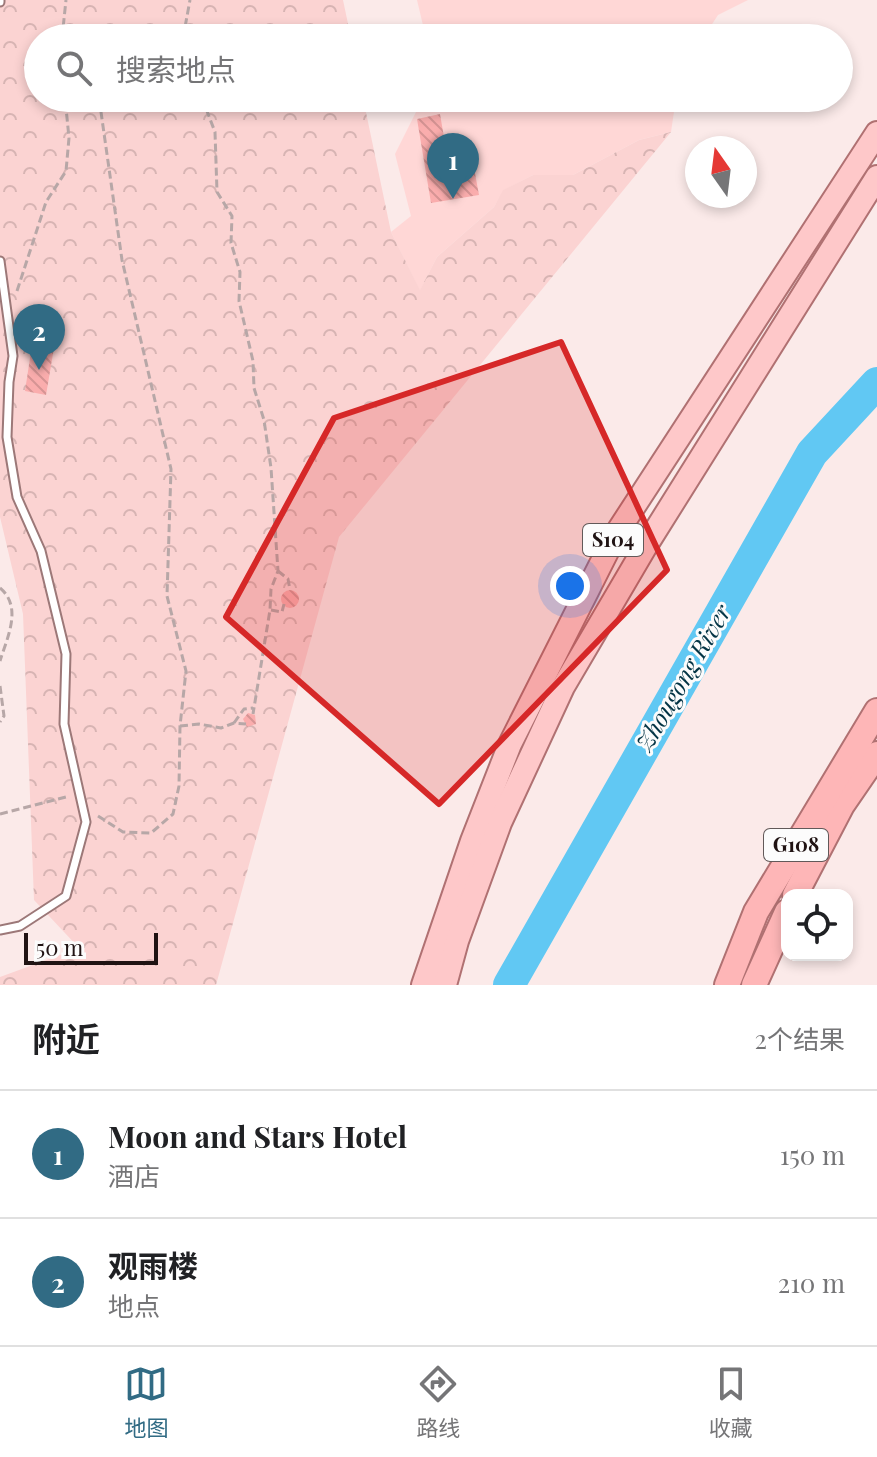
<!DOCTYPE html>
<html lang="zh">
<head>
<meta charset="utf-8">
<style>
  :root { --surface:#fff; --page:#f2f2f2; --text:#202124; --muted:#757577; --line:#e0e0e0; --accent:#316b84 }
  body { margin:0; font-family:"Playfair Display","Noto Sans SC",serif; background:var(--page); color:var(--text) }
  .controls { position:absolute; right:24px; bottom:24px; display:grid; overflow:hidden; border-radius:16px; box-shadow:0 4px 12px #0003 }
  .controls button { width:72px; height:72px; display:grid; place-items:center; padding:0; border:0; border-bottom:2px solid var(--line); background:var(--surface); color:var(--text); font:40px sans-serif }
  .compass { position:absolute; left:685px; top:136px; width:72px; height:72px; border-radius:50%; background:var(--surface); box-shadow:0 4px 12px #0003; rotate:346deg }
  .scale { position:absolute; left:24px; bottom:20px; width:134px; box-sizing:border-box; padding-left:8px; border:4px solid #201313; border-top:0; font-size:22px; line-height:28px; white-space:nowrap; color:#201313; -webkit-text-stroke:6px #fcfcfc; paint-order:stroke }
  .you { position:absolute; left:570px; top:586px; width:28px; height:28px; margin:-20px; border:6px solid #fff; border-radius:50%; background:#1a73e8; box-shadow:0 0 0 12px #1a73e833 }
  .badge { display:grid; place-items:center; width:52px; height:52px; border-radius:50%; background:var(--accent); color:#fff; font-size:26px; font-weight:700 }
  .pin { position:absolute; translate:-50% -66px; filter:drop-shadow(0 2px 4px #0008) }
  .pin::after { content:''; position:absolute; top:42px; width:28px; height:24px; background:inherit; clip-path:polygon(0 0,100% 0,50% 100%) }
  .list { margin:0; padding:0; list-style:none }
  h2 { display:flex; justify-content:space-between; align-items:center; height:104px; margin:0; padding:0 32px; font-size:34px }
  h2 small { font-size:26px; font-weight:400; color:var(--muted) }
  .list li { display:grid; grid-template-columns:52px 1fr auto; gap:24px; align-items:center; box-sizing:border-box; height:128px; padding:0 32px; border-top:2px solid var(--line) }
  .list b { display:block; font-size:30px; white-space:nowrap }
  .list p { margin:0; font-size:26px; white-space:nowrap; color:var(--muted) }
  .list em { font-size:26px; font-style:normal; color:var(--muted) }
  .icon { flex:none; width:44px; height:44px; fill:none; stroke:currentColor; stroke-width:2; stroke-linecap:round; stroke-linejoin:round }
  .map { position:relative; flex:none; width:877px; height:985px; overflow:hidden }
  .search { position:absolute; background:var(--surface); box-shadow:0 4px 12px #0003; left:24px; right:24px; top:24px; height:88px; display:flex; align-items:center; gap:20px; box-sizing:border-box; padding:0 28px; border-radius:44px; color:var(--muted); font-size:30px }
  .sheet { height:360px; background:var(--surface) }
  nav { display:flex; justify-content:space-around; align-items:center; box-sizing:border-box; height:112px; border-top:2px solid var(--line); background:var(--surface); font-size:22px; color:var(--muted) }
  nav a { display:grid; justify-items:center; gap:4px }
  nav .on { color:var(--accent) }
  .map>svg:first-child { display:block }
  .built { fill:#ffd7d6 }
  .forest { fill:url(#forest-crowns) }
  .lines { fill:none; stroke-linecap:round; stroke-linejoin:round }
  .river { stroke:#61c8f3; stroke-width:32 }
  .building { fill:url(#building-back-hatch) }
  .service-casing { stroke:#9c7878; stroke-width:11 }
  .primary-casing { stroke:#b07172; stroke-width:26 }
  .trunk-casing { stroke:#b07172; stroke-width:28 }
  .path { stroke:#b7a7a7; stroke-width:3; stroke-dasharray:8 4; stroke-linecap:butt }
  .service { stroke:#fff; stroke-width:7 }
  .primary { stroke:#fec8c9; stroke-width:22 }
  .trunk { stroke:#feb6b7; stroke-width:24 }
  .marked { fill:#d62828; fill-opacity:0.2; stroke:#d62828; stroke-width:6; stroke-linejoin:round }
  .labels { text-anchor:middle; stroke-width:6; stroke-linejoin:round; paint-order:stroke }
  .shield { fill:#fcfcfc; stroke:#625959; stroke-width:2 }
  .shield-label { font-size:20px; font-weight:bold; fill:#201313 }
  .water-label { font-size:24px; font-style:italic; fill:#033445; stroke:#fcfcfc }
</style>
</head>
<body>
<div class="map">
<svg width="877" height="985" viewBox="0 0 877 985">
  <defs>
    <pattern id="forest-crowns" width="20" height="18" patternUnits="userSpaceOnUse" patternTransform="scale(2)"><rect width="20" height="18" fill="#fbd3d2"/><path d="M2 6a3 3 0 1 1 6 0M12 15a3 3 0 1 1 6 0" fill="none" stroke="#d7b4b3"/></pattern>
    <pattern id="building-back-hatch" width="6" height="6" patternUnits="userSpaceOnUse" patternTransform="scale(2)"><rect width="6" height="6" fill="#faadad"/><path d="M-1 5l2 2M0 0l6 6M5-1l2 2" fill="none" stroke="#d69494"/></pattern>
  </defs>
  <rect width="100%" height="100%" fill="#fbeae9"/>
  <g class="built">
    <polygon points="417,0 748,0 718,15 703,38 426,38"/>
    <polygon points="423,98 676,98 671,132 639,140 573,175 533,175 504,190 494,207 437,257 420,291 391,232 411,216 395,154"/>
  </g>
  <polygon class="forest" points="0,0 343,0 351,38 38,38 38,98 363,98 391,232 420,290 437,257 494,207 503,190 533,175 573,175 639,140 671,132 339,537 216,985 0,985 0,977 79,948 34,900 23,614 0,517"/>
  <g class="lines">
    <polyline class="river" points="509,985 812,453 877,383"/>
  </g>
  <g class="building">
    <polygon points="440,114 450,172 474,168 479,195 431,203 417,119"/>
    <polygon points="32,345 54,348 46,395 25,391"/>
    <circle cx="290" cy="599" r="9"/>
    <polygon points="248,713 255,715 256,724 247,727 243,719"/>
  </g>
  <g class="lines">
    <g class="service-casing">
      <g id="service">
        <polyline points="0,2 0,0"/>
        <polyline points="0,261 13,356 9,382 7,437 17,497 41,551 66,654 64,724 86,822 66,896 20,926 0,930"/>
      </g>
    </g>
    <g class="primary-casing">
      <g id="primary">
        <polyline points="423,985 472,841 510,744 616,534 877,133"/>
        <polyline points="445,985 457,941 500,823 563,687 647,544 877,177"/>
      </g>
    </g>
    <g class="trunk-casing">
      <g id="trunk">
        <polyline points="795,895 842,805 877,754"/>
        <polyline points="727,985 756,912 877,711"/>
        <polyline points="754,985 787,912"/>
      </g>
    </g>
    <g class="path">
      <polyline points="62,38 66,0"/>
      <polyline points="183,38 190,0"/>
      <polyline points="202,98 215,132 217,192 232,216 231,243 240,272 239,301 253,361 254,388 264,420 271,468 278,571 271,589 270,610 253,714"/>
      <polyline points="17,291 46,202 66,171 69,138 65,98"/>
      <polyline points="278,571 288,579 290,590"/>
      <path d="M0,588C23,607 7,638 0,661"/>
      <polyline points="271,610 282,612 284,604"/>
      <polyline points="0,686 4,716 0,722"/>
      <polyline points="234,723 244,709 253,708"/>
      <polyline points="180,726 199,724 221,728 234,723 246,724"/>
      <polyline points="0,814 66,797"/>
      <polyline points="98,816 123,832 151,833 173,814 179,786 180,726 186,671 167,596 171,469 122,260 99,98"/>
    </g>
    <use href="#service" class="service"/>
    <use href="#primary" class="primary"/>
    <use href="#trunk" class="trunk"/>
  </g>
  <path class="marked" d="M561,342L667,570L439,804L226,617L334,418Z"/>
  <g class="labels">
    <g class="shield">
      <rect x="583" y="524" width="60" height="32" rx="6"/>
      <rect x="764" y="829" width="64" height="32" rx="6"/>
    </g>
    <g class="shield-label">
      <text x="613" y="547">S104</text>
      <text x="796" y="852">G108</text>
    </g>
    <g class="water-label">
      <text transform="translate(684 678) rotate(-60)" y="8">Zhougong River</text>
    </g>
  </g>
</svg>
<div class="controls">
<button><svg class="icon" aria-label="locate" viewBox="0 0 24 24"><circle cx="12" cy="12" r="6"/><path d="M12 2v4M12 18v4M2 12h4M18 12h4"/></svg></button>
</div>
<svg class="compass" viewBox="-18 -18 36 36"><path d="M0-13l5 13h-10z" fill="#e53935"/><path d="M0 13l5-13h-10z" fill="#757577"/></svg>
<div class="scale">50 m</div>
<div class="you"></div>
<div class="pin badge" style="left:453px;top:199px">1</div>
<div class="pin badge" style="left:39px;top:370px">2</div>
<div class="search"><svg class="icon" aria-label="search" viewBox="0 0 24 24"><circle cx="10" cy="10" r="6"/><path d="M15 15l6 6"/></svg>搜索地点</div>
</div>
<section class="sheet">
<h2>附近<small>2个结果</small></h2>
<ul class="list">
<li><span class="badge">1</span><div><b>Moon and Stars Hotel</b><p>酒店</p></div><em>150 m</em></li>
<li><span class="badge">2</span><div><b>观雨楼</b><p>地点</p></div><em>210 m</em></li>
</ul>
</section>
<nav>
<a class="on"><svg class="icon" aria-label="map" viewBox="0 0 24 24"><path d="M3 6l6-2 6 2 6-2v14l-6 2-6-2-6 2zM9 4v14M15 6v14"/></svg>地图</a>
<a><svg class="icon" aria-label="directions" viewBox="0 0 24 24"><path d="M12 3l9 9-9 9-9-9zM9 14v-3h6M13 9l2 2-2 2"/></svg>路线</a>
<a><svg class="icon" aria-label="saved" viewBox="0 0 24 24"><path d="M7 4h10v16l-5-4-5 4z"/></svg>收藏</a>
</nav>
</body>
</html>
